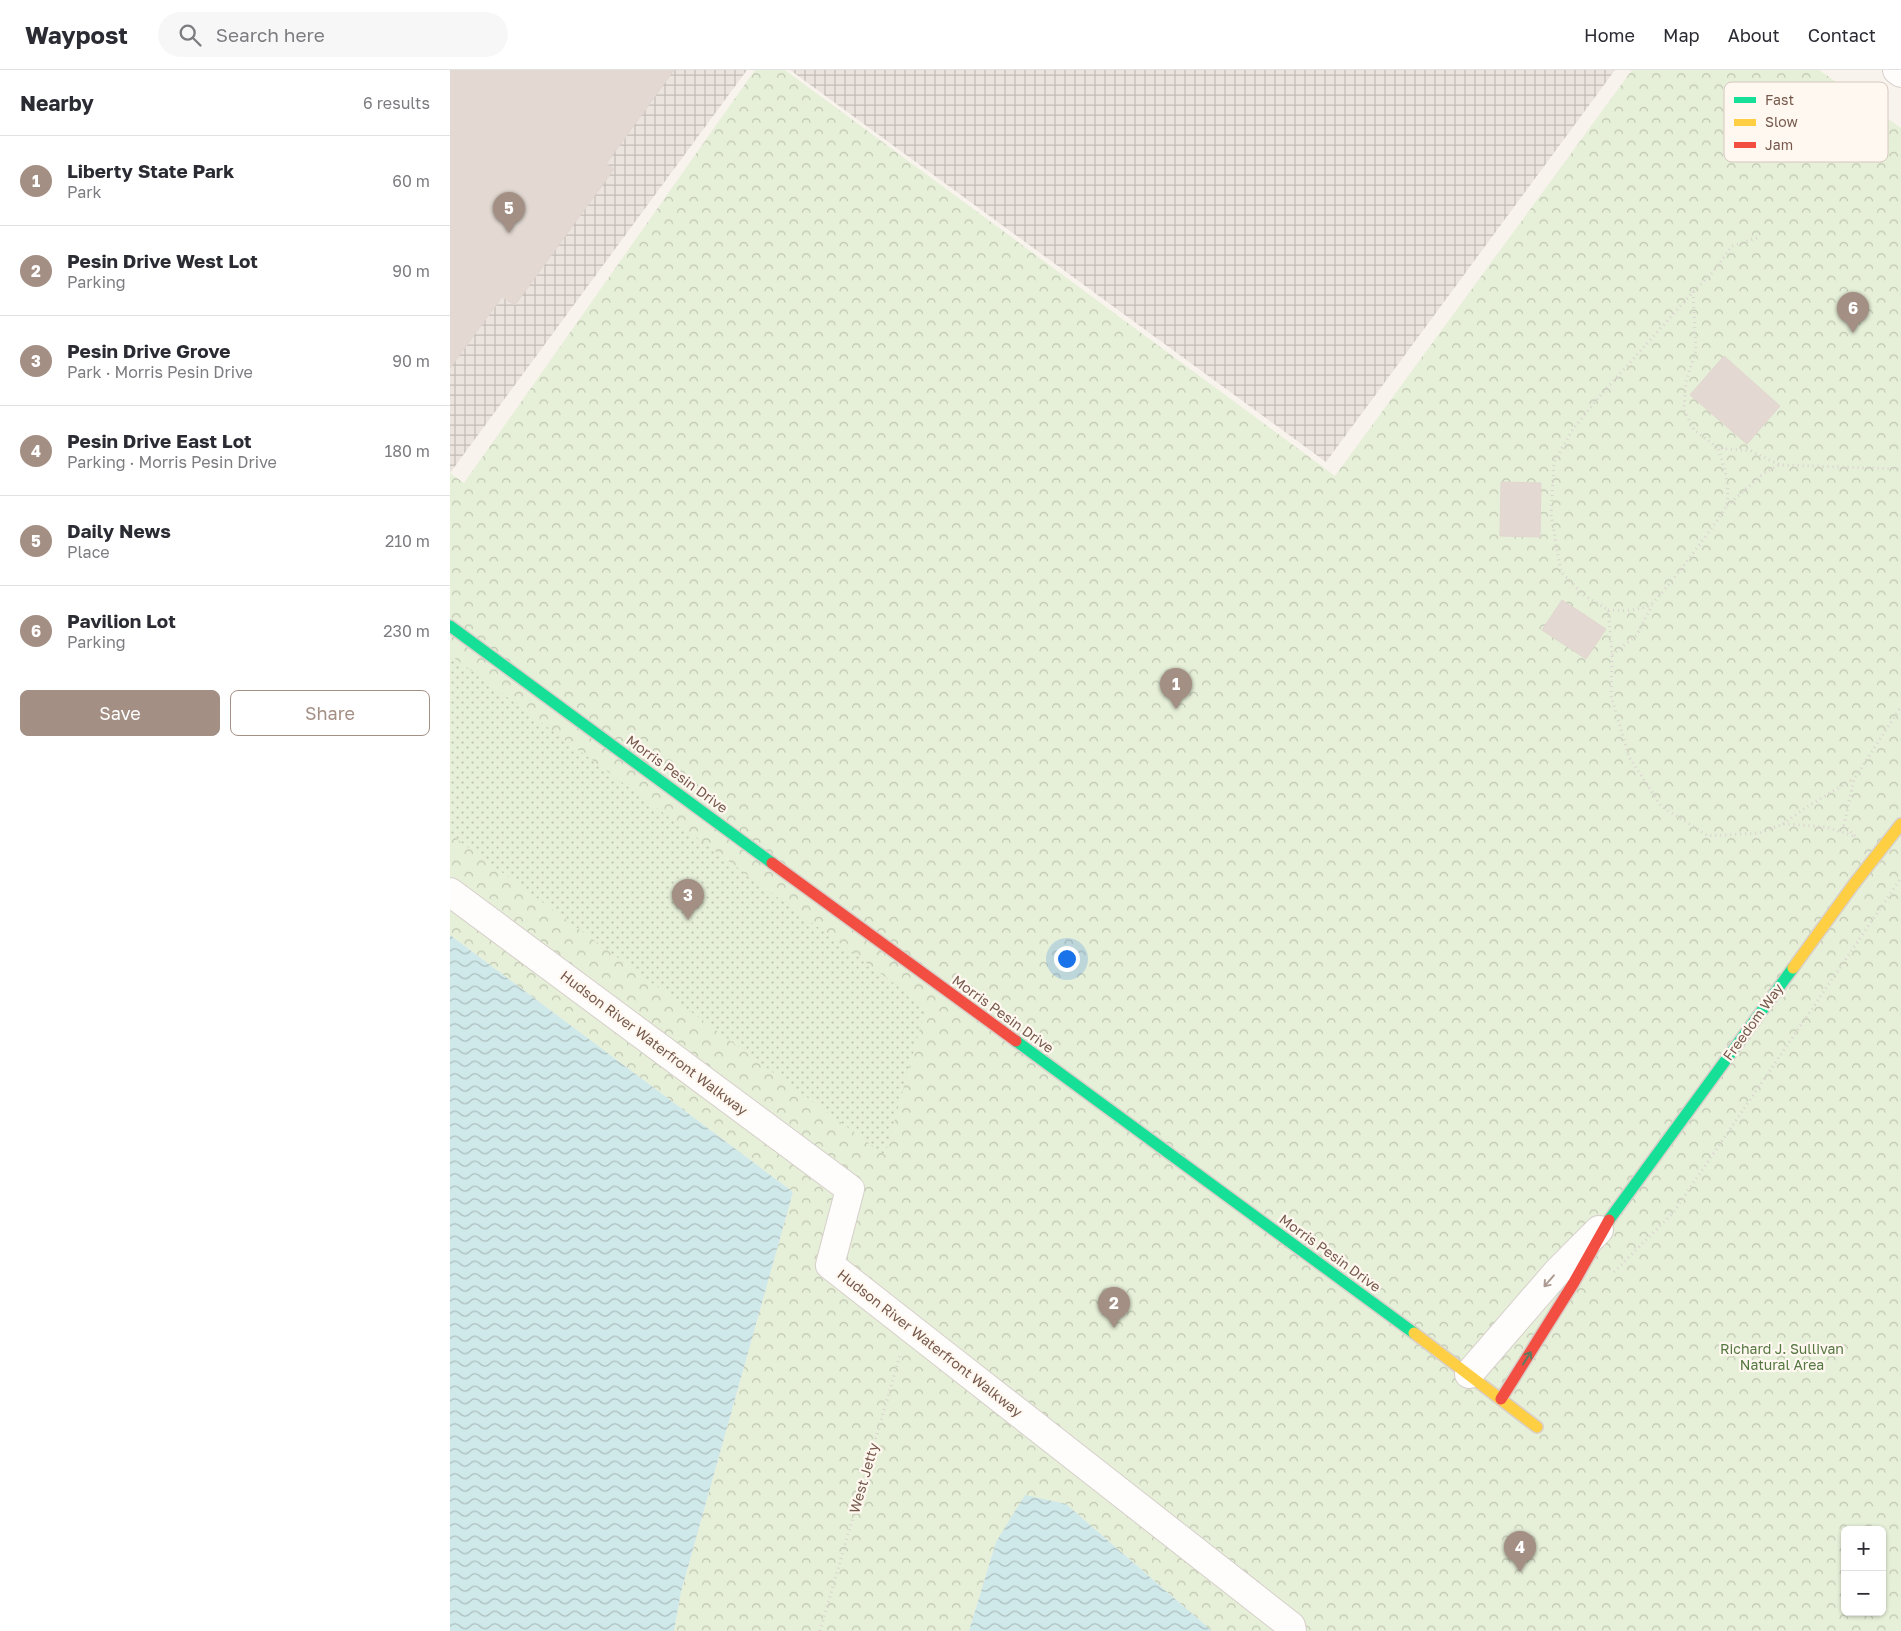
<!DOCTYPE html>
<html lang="en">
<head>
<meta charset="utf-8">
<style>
  :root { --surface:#fff; --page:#f7f7f7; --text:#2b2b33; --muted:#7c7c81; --line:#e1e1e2; --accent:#a48f84 }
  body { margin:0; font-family:"Golos Text",sans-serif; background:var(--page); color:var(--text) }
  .controls { position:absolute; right:15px; bottom:15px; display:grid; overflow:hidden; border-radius:8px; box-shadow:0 1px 4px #0004 }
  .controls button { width:45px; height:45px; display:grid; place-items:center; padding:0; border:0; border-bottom:1px solid var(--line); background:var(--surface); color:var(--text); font:25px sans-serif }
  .you { position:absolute; left:616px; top:888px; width:18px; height:18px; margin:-12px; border:4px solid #fff; border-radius:50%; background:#1a73e8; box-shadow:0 0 0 8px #1a73e833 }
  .badge { display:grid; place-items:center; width:32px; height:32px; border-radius:50%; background:var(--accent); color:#fff; font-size:16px; font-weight:700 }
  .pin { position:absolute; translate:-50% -41px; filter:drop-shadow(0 1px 2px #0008) }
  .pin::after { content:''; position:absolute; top:26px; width:18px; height:15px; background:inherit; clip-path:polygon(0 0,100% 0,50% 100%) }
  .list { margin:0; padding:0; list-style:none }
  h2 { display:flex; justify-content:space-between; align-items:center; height:65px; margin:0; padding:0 20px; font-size:21px }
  h2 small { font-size:16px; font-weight:400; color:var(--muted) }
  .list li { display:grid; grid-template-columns:32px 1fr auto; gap:15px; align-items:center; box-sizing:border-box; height:90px; padding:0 20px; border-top:1px solid var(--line) }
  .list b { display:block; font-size:19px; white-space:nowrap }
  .list p { margin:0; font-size:16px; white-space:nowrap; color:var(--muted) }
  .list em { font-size:16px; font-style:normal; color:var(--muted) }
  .actions { display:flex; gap:10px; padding:15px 20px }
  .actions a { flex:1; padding:11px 0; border:1px solid var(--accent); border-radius:8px; text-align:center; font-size:18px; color:var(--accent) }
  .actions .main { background:var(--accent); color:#fff }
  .icon { flex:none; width:28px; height:28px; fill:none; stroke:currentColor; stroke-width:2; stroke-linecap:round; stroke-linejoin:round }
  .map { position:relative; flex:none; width:1451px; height:1561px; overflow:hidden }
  header { display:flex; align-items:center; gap:30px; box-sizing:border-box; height:70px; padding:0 25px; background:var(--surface); border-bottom:1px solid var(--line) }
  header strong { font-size:24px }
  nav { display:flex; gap:28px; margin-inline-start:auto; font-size:18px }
  .search { width:350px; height:45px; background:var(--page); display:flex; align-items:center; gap:12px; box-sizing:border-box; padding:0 18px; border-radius:28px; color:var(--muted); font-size:19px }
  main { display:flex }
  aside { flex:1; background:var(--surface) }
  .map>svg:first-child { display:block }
  .industrial { fill:url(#industrial-grid) }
  .park { fill:url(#park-crowns); fill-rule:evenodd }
  .garden { fill:url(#garden-dots) }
  .water { fill:url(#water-waves) }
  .building { fill:#e3d9d2; stroke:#e1d6cf }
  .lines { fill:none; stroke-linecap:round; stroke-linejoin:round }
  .street-casing { stroke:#d7cfca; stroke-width:30 }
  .fast-casing { stroke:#d8cfc9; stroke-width:14 }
  .slow-casing { stroke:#d8cfc9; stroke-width:14 }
  .jam-casing { stroke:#d8cfc9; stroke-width:14 }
  .path { stroke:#dad3d0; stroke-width:3; stroke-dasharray:1 4; stroke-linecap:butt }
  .street { stroke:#fefdfc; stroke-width:28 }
  .fast { stroke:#16e098; stroke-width:11 }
  .slow { stroke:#ffcf43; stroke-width:11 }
  .jam { stroke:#f24e42; stroke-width:11 }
  .oneway { stroke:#ad9b92 }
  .oneway2 { stroke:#5f7b5f }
  .labels { text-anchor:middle; stroke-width:4.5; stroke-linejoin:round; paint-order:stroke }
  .street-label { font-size:14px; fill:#77594c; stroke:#fff8f0 }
  .park-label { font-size:14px; fill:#557741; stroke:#fff8f0 }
  .key { fill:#fff8f0; stroke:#d6c8bf; stroke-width:1 }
  .key-label { font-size:14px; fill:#77594c }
</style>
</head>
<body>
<header>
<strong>Waypost</strong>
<div class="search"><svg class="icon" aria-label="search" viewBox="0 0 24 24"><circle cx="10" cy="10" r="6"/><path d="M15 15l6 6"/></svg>Search here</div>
<nav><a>Home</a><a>Map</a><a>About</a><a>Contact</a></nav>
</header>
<main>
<aside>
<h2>Nearby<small>6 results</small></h2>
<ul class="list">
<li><span class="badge">1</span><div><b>Liberty State Park</b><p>Park</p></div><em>60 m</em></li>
<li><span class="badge">2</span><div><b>Pesin Drive West Lot</b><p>Parking</p></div><em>90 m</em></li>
<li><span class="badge">3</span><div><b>Pesin Drive Grove</b><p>Park · Morris Pesin Drive</p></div><em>90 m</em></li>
<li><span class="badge">4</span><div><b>Pesin Drive East Lot</b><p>Parking · Morris Pesin Drive</p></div><em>180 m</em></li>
<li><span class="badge">5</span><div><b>Daily News</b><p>Place</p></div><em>210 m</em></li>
<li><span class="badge">6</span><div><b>Pavilion Lot</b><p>Parking</p></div><em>230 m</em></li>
</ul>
<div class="actions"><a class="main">Save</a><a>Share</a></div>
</aside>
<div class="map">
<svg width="1451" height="1561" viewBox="0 0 1451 1561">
  <defs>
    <pattern id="industrial-grid" width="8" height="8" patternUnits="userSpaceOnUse" patternTransform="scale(1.25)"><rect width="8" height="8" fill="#ebe3de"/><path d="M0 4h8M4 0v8" fill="none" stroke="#c3bbb6"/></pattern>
    <pattern id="park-crowns" width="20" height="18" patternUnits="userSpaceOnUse" patternTransform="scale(1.25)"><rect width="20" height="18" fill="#e6efd8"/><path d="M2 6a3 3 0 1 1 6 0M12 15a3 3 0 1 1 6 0" fill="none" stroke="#bfc5b1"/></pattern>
    <pattern id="garden-dots" width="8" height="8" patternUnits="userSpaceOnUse" patternTransform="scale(1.25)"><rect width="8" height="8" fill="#e6efd8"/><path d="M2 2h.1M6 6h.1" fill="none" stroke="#bfc5b1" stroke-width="1.8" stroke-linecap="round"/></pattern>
    <pattern id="water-waves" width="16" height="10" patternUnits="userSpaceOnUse" patternTransform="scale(1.25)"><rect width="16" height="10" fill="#cfe8e9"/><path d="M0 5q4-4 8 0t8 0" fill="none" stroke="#adbfbf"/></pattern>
  </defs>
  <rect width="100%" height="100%" fill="#f8f3ed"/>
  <g class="industrial">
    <polygon points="0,0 297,0 0,403"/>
    <polygon points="340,0 1165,0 876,392"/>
  </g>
  <path class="park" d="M305,0H335L885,406L1182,0H1369L1451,58V1561H762L616,1434L546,1472L519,1561H224L231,1522L343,1122L0,865V403L14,413ZM1395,1460H1432V1542H1395Z"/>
  <polygon class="garden" points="0,585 476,937 435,1085 0,764"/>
  <g class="water">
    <polygon points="0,865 343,1122 231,1522 224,1561 0,1561"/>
    <polygon points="575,1425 616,1434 762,1561 519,1561 546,1472"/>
  </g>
  <g class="building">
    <polygon points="0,0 224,0 156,94 164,99 65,235 52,227 0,298"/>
    <polygon points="1274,286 1330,336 1297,374 1240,325"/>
    <polygon points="1051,412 1091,413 1090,467 1050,466"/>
    <polygon points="1112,530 1156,559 1136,589 1092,560"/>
  </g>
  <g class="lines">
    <g class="street-casing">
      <g id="street">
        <polyline points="1447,0 1451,3"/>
        <polyline points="0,822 400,1119 380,1195 841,1556 842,1561"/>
        <polyline points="1019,1304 1108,1201 1149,1160"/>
      </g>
    </g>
    <g class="fast-casing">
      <g id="fast">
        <polyline points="0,556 322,793"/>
        <polyline points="566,971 964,1263"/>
        <polyline points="1159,1150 1343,898"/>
      </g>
    </g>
    <g class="slow-casing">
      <g id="slow">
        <polyline points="1343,898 1404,814 1451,754"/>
        <polyline points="964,1263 1087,1357"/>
      </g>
    </g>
    <g class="jam-casing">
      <g id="jam">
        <polyline points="322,793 566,971"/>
        <polyline points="1051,1329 1123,1214 1159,1150"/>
      </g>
    </g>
    <g class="path">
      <polyline points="1307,168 1282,176 1263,202 1243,222 1150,326 1123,359 1104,392 1101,444 1111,502 1134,525 1158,540 1162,585 1161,625 1179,687 1211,736 1258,766 1309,763 1333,754 1377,757 1406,767"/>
      <polyline points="1243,222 1246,280 1236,312 1234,340 1244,360 1268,378 1301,381 1330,395 1451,399"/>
      <polyline points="1277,436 1314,403 1329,395"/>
      <path d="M1158,540C1172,541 1186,541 1200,535C1207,532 1275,443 1277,434C1280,415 1274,396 1268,378"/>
      <polyline points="1162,585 1187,565 1202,535"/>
      <polyline points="1333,754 1355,738 1403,709"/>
      <polyline points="1405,766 1394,755 1404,709 1451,637"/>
      <polyline points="1164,1202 1223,1143 1451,808"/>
      <polyline points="370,1561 450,1285"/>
    </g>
    <use href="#street" class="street"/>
    <use href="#fast" class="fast"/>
    <use href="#slow" class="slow"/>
    <use href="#jam" class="jam"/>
  </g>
  <defs><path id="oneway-shaft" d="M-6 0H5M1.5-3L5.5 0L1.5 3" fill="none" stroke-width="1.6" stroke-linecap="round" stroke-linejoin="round" transform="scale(1.25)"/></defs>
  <use class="oneway" href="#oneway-shaft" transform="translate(1099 1211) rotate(131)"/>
  <use class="oneway2" href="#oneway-shaft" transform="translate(1077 1288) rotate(-58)"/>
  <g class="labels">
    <g class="street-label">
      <text transform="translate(227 704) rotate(36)" y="5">Morris Pesin Drive</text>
      <text transform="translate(553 944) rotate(36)" y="5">Morris Pesin Drive</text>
      <text transform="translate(1303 952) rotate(-54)" y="5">Freedom Way</text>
      <text transform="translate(204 973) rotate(37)" y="5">Hudson River Waterfront Walkway</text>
      <text transform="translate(880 1183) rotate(36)" y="5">Morris Pesin Drive</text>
      <text transform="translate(480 1273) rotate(38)" y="5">Hudson River Waterfront Walkway</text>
      <text transform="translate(414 1408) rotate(-74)" y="5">West Jetty</text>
    </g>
    <g class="park-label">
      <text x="1332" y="1284">Richard J. Sullivan<tspan x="1332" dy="16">Natural Area</tspan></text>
    </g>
  </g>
  <rect x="1274" y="12" width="164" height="80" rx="8" class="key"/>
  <rect x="1284" y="27" width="22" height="6" fill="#16e098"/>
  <rect x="1284" y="49" width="22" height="7" fill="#ffcf43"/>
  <rect x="1284" y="72" width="22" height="6" fill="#f24e42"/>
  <g class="key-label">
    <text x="1315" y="35">Fast</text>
    <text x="1315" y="57">Slow</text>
    <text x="1315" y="80">Jam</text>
  </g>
</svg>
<div class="controls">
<button>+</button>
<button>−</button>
</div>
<div class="you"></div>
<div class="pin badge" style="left:726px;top:639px">1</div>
<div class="pin badge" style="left:664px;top:1258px">2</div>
<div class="pin badge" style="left:238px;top:850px">3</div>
<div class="pin badge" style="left:1070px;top:1502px">4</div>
<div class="pin badge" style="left:59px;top:163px">5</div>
<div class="pin badge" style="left:1403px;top:263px">6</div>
</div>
</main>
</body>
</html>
